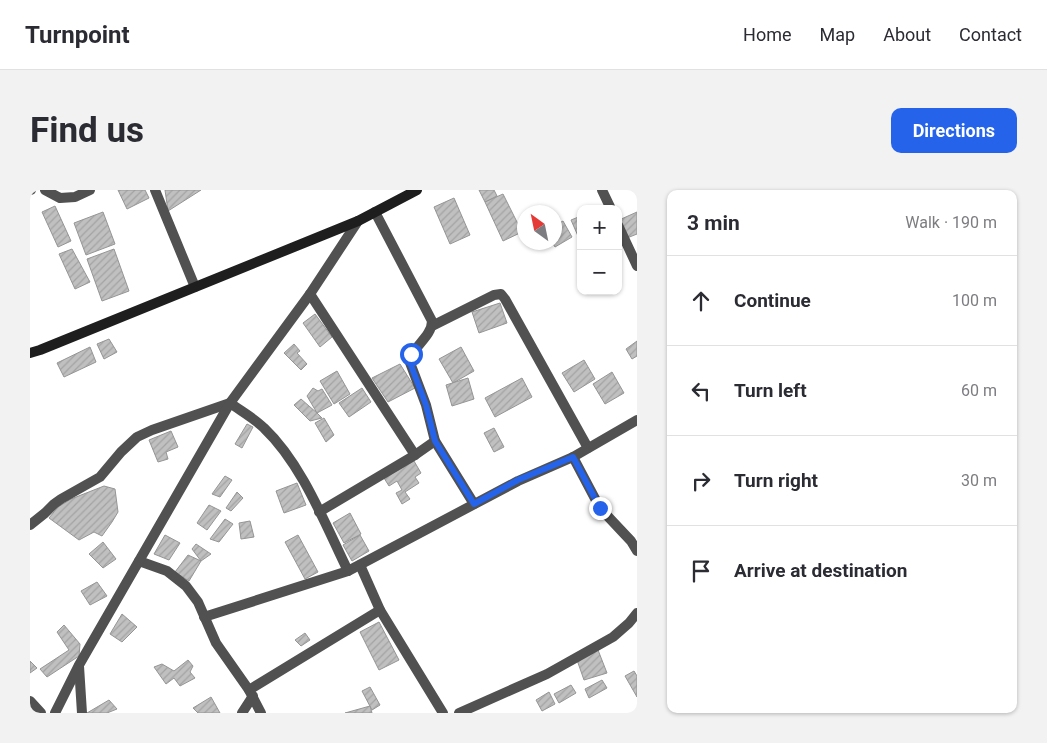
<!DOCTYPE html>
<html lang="en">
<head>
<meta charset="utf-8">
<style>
  :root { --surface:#fff; --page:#f2f2f3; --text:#2b2b33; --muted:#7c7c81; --line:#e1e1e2; --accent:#2563eb }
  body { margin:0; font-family:Roboto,sans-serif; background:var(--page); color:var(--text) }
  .controls { position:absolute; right:15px; top:15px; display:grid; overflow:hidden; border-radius:10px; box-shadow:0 1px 4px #0004 }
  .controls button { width:45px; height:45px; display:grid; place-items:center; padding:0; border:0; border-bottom:1px solid var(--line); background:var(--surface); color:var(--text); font:25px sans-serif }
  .compass { position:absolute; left:487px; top:15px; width:45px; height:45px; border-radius:50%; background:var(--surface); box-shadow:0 1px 4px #0004; rotate:327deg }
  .stop { position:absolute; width:15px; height:15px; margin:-11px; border:4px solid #2563eb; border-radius:50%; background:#fff }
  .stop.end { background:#2563eb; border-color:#fff; box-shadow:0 1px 5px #0008 }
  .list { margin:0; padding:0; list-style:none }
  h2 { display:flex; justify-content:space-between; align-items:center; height:65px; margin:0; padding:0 20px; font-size:21px }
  h2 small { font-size:16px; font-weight:400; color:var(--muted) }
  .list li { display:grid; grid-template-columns:32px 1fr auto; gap:15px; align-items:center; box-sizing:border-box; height:90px; padding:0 20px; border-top:1px solid var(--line) }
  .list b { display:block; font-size:19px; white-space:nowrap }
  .list em { font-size:16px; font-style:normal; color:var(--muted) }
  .icon { flex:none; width:28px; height:28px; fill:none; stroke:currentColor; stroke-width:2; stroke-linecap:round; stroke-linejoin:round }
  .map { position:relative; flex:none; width:607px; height:523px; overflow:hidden; border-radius:10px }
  header { display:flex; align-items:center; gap:30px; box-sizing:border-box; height:70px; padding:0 25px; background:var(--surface); border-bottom:1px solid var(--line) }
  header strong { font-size:24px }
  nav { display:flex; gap:28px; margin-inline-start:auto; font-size:18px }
  .intro { display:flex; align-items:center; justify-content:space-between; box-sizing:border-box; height:120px; padding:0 30px }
  h1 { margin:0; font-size:35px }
  .button { padding:12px 22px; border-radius:10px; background:var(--accent); color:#fff; font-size:18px; font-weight:700 }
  main { display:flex; gap:30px; padding:0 30px }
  aside { flex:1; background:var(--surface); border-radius:10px; box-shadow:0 1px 4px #0004 }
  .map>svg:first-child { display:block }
  .building { fill:url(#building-hatch); stroke:#959595 }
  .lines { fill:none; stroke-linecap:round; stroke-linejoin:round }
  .street { stroke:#515151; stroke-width:10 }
  .secondary { stroke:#1e1e1e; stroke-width:10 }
  .route { stroke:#2563eb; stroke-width:6 }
</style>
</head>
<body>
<header>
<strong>Turnpoint</strong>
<nav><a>Home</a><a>Map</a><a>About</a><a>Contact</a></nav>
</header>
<div class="intro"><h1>Find us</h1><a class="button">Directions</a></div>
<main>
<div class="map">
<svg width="607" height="523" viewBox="0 0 607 523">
  <defs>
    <pattern id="building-hatch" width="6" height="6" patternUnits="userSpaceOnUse" patternTransform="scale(1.25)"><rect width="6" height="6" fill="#c0c0c0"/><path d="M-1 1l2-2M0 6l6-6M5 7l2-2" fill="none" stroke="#a3a3a3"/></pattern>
  </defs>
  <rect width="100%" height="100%" fill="#fff"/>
  <g class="building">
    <polygon points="88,0 115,0 119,8 97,19"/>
    <polygon points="135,0 171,0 138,21"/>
    <polygon points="449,0 464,0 467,6 455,12"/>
    <polygon points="473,4 492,42 473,51 455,12"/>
    <polygon points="424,8 440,45 420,54 404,17"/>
    <polygon points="25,16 41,51 28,57 12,22"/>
    <polygon points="73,22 85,54 56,65 44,33"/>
    <polygon points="607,22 607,44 597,48 589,30"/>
    <polygon points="551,26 551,45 548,46 541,30"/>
    <polygon points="533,31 542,47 525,57 522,52 524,52 524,36"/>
    <polygon points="42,59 60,92 45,99 29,64"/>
    <polygon points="84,59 99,101 72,111 57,69"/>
    <polygon points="470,113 477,133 449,143 442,122"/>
    <polygon points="285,124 302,147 290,157 273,133"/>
    <polygon points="79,149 87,162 74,169 67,154"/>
    <polygon points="607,151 607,166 602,169 596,159"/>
    <polygon points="264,154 270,161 267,163 277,174 271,180 254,163"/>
    <polygon points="60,157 66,172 34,187 27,173"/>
    <polygon points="431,157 444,181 423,193 409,169"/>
    <polygon points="554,170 565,189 544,202 532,183"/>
    <polygon points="370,174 385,198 358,212 342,188"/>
    <polygon points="307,181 320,204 304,214 290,191"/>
    <polygon points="582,182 594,203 575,214 563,194"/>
    <polygon points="438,188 444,209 422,216 416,195"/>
    <polygon points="492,188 502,207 465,227 455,208"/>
    <polygon points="283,198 288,201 292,199 302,215 287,223 277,206"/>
    <polygon points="332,198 341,212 319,227 309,213"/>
    <polygon points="271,209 287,223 292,228 280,231 264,215"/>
    <polygon points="294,228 304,245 296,252 285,233"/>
    <polygon points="217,234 223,237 212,258 205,254"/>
    <polygon points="464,238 474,257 464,262 454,243"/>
    <polygon points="141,241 148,257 136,262 138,269 128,272 119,250"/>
    <polygon points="384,271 391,283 385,287 389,293 375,302 380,309 372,314 366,303 372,300 367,291 359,296 354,288"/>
    <polygon points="195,286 202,290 190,307 182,304"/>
    <polygon points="267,293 276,315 254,323 246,301"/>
    <polygon points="74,296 85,299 88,322 82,332 72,346 64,342 49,350 19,328 28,317 41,309"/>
    <polygon points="207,302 213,308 201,321 196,318"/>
    <polygon points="179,315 191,321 177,340 167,333"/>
    <polygon points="320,323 331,344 314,353 303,333"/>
    <polygon points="195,329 203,334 189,352 180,349"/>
    <polygon points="220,331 224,347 211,349 209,333"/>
    <polygon points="135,345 150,353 139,370 124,364"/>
    <polygon points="268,345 288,382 275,389 255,352"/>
    <polygon points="330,345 339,361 322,371 313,355"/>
    <polygon points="73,352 86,369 73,378 59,364"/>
    <polygon points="166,354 181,364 171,371 162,359"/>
    <polygon points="158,365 171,371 159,391 145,382"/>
    <polygon points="67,392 77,406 60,415 51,401"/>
    <polygon points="92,424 107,437 92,452 80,444"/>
    <polygon points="349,432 369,470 349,480 330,442"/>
    <polygon points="34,435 50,454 49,466 17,487 10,479 39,460 27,442"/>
    <polygon points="275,443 280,450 271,456 265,450"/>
    <polygon points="568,460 577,483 554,490 547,470"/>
    <polygon points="158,470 163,476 160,482 165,488 150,496 144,488 136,494 124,477 132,474 144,481"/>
    <polygon points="0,471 7,478 0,483"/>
    <polygon points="604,481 607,486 607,507 595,486"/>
    <polygon points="572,490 577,498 559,508 555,499"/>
    <polygon points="541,495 546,503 529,513 524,504"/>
    <polygon points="340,497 350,515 342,520 332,501"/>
    <polygon points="519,502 525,514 512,521 506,510"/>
    <polygon points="181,507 190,523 168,523 163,518"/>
    <polygon points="79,510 87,519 77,523 57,523"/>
    <polygon points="340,516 342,523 315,523"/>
  </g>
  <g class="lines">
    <g class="street">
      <polyline points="0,0 1,0"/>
      <polyline points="15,0 30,8 45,7 60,0"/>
      <polyline points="125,0 165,97"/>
      <polyline points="572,0 581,19"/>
      <path d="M345,22L402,131C402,146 384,156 379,170L396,215L405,251L444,314"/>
      <polyline points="588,35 607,76"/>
      <polyline points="280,104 385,265"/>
      <polyline points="402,136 464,105 471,104 475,109 558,258"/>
      <polyline points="543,267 570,318 601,351 607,361"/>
      <polyline points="289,322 385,265 405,251"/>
      <path d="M0,335L15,323L24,314L31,309L70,287L91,262L107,247L122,240L200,213C211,221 224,228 234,238C272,274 295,334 318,381"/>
      <polyline points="109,371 137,381 156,396 168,412 186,453 219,500 231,523"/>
      <polyline points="330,375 350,420 413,523"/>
      <polyline points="174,427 318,381 488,291 543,267 607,230"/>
      <polyline points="49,476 52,523"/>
      <polyline points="219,500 350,420"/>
      <polyline points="0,511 11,523"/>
      <polyline points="25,523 49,475 200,213 280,104 328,31"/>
      <polyline points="212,523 223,506"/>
      <polyline points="429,523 517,484 583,447 599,433 607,423"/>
    </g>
    <polyline class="secondary" points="0,163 10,160 328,31 387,0"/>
  </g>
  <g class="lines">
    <polyline class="route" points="381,164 379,170 396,215 405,251 444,314 488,290 543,267 570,318"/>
  </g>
</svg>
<div class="controls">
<button>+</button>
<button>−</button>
</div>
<svg class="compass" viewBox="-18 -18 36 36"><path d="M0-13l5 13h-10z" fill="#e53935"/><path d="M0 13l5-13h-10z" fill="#7c7c81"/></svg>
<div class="stop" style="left:381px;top:164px"></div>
<div class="stop end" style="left:570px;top:318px"></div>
</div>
<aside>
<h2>3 min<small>Walk · 190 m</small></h2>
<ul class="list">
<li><svg class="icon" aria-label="ahead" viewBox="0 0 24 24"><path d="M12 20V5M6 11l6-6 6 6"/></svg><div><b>Continue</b></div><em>100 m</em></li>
<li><svg class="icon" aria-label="left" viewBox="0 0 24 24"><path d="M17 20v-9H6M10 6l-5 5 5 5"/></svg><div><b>Turn left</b></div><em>60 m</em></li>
<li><svg class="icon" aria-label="right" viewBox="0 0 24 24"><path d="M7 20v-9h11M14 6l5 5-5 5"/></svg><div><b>Turn right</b></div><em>30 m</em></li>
<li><svg class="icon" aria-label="arrive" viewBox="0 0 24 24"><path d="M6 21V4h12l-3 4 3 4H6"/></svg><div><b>Arrive at destination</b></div></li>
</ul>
</aside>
</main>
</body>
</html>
